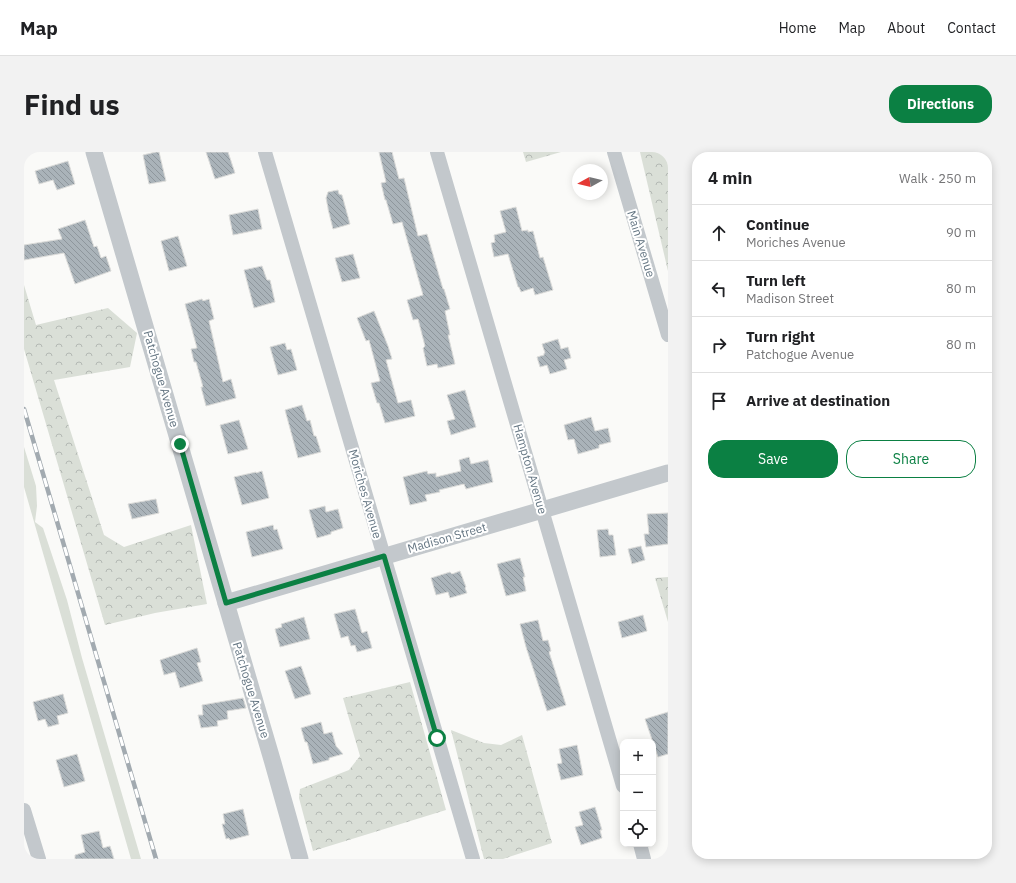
<!DOCTYPE html>
<html lang="en">
<head>
<meta charset="utf-8">
<style>
  :root { --surface:#fff; --page:#f2f2f2; --text:#202124; --muted:#757577; --line:#e0e0e0; --accent:#0b8043 }
  body { margin:0; font-family:"IBM Plex Sans",sans-serif; background:var(--page); color:var(--text) }
  .controls { position:absolute; right:12px; bottom:12px; display:grid; overflow:hidden; border-radius:8px; box-shadow:0 2px 10px #0003 }
  .controls button { width:36px; height:36px; display:grid; place-items:center; padding:0; border:0; border-bottom:1px solid var(--line); background:var(--surface); color:var(--text); font:20px sans-serif }
  .compass { position:absolute; left:548px; top:12px; width:36px; height:36px; border-radius:50%; background:var(--surface); box-shadow:0 2px 10px #0003; rotate:262deg }
  .stop { position:absolute; width:12px; height:12px; margin:-9px; border:3px solid #0b8043; border-radius:50%; background:#fff }
  .stop.end { background:#0b8043; border-color:#fff; box-shadow:0 1px 4px #0008 }
  .list { margin:0; padding:0; list-style:none }
  h2 { display:flex; justify-content:space-between; align-items:center; height:52px; margin:0; padding:0 16px; font-size:17px }
  h2 small { font-size:13px; font-weight:400; color:var(--muted) }
  .list li { display:grid; grid-template-columns:26px 1fr auto; gap:12px; align-items:center; box-sizing:border-box; height:56px; padding:0 16px; border-top:1px solid var(--line) }
  .list b { display:block; font-size:15px; white-space:nowrap }
  .list p { margin:0; font-size:13px; white-space:nowrap; color:var(--muted) }
  .list em { font-size:13px; font-style:normal; color:var(--muted) }
  .actions { display:flex; gap:8px; padding:12px 16px }
  .actions a { flex:1; padding:9px 0; border:1px solid var(--accent); border-radius:16px; text-align:center; font-size:14px; color:var(--accent) }
  .actions .main { background:var(--accent); color:#fff }
  .icon { flex:none; width:22px; height:22px; fill:none; stroke:currentColor; stroke-width:2; stroke-linecap:round; stroke-linejoin:round }
  .map { position:relative; flex:none; width:644px; height:707px; overflow:hidden; border-radius:16px }
  header { display:flex; align-items:center; gap:24px; box-sizing:border-box; height:56px; padding:0 20px; background:var(--surface); border-bottom:1px solid var(--line) }
  header strong { font-size:19px }
  nav { display:flex; gap:22px; margin-inline-start:auto; font-size:14px }
  .intro { display:flex; align-items:center; justify-content:space-between; box-sizing:border-box; height:96px; padding:0 24px }
  h1 { margin:0; font-size:28px }
  .button { padding:10px 18px; border-radius:16px; background:var(--accent); color:#fff; font-size:14px; font-weight:700 }
  main { display:flex; gap:24px; padding:0 24px }
  aside { flex:1; background:var(--surface); border-radius:16px; box-shadow:0 2px 10px #0003 }
  .map>svg:first-child { display:block }
  .grass { fill:#dadfd7 }
  .forest { fill:url(#forest-crowns) }
  .building { fill:url(#building-back-hatch); stroke:#dcdcda }
  .lines { fill:none; stroke-linecap:round; stroke-linejoin:round }
  .minor { stroke:#c3c8cc; stroke-width:14 }
  .tertiary { stroke:#c3c8cc; stroke-width:17 }
  .rail-casing { stroke:#a2aab0; stroke-width:4.5 }
  .rail { stroke:#fff; stroke-width:3; stroke-dasharray:9; stroke-linecap:butt }
  .route { stroke:#0b8043; stroke-width:5 }
  .labels { text-anchor:middle; stroke-width:4; stroke-linejoin:round; paint-order:stroke }
  .street-label { font-size:12px; fill:#657683; stroke:#fff }
</style>
</head>
<body>
<header>
<strong>Map</strong>
<nav><a>Home</a><a>Map</a><a>About</a><a>Contact</a></nav>
</header>
<div class="intro"><h1>Find us</h1><a class="button">Directions</a></div>
<main>
<div class="map">
<svg width="644" height="707" viewBox="0 0 644 707">
  <defs>
    <pattern id="forest-crowns" width="20" height="18" patternUnits="userSpaceOnUse"><rect width="20" height="18" fill="#dadfd7"/><path d="M2 6a3 3 0 1 1 6 0M12 15a3 3 0 1 1 6 0" fill="none" stroke="#b4b9b4"/></pattern>
    <pattern id="building-back-hatch" width="6" height="6" patternUnits="userSpaceOnUse"><rect width="6" height="6" fill="#aab3b9"/><path d="M-1 5l2 2M0 0l6 6M5-1l2 2" fill="none" stroke="#8e969c"/></pattern>
  </defs>
  <rect width="100%" height="100%" fill="#fafaf8"/>
  <polygon class="grass" points="0,295 12,334 13,354 11,370 19,376 43,448 58,506 117,707 107,707 0,335"/>
  <g class="forest">
    <polygon points="499,0 537,0 502,10"/>
    <polygon points="616,0 644,0 644,119"/>
    <polygon points="0,133 12,173 84,156 113,181 106,215 30,228 80,383 100,395 167,373 183,452 131,461 81,473 0,197"/>
    <polygon points="644,425 644,470 631,426"/>
    <polygon points="386,530 422,658 289,699 275,646 276,637 325,618 336,604 319,546"/>
    <polygon points="427,578 460,591 477,593 498,583 528,691 479,707 460,707"/>
  </g>
  <g class="building">
    <polygon points="132,0 135,0 142,29 125,32 119,3"/>
    <polygon points="182,0 204,0 211,21 191,27"/>
    <polygon points="355,0 368,0 375,27 380,26 394,84 403,82 419,137 420,137 426,157 421,159 426,183 424,183 431,212 414,216 413,212 403,214 399,196 401,194 394,167 389,168 383,148 399,143 378,70 369,72 362,48 361,48 357,31 362,30"/>
    <polygon points="44,9 51,32 33,38 29,28 15,32 11,19"/>
    <polygon points="314,38 315,42 318,43 326,72 309,77 304,57 304,56 302,46 304,40"/>
    <polygon points="492,55 498,79 504,78 504,80 509,79 516,106 519,105 529,138 511,143 509,136 497,140 495,135 494,135 484,102 470,105 467,91 471,90 470,83 482,80 476,59"/>
    <polygon points="234,57 238,77 209,83 205,63"/>
    <polygon points="61,68 70,95 73,94 77,106 82,104 87,119 51,132 40,101 0,108 0,93 38,87 34,77"/>
    <polygon points="154,84 163,114 145,119 137,89"/>
    <polygon points="329,102 336,126 318,130 311,106"/>
    <polygon points="238,114 243,128 246,128 251,150 230,156 220,118"/>
    <polygon points="178,147 179,149 185,147 190,167 185,169 199,230 207,227 212,246 182,254 177,235 179,235 172,210 170,210 167,197 173,196 161,152"/>
    <polygon points="350,159 364,194 368,207 362,208 374,251 387,248 391,264 361,271 355,251 353,251 347,231 356,229 345,188 342,189 333,166"/>
    <polygon points="534,187 537,197 544,195 547,206 540,208 543,217 526,222 523,213 516,215 513,205 520,203 520,201 521,201 518,192"/>
    <polygon points="261,191 263,198 267,197 273,218 254,223 246,195"/>
    <polygon points="441,238 452,275 427,283 423,269 431,267 423,243"/>
    <polygon points="278,253 283,269 286,268 290,284 292,284 297,300 274,306 261,258"/>
    <polygon points="567,265 571,279 584,276 587,290 575,293 575,296 554,302 550,287 544,288 540,273"/>
    <polygon points="215,268 224,297 204,302 196,273"/>
    <polygon points="445,305 447,312 464,308 469,330 442,337 440,332 415,338 416,340 401,343 403,349 386,353 379,325 403,319 404,322 412,321 412,325 437,319 435,308"/>
    <polygon points="238,319 245,346 218,353 210,325 232,320 232,321"/>
    <polygon points="132,347 135,361 108,367 104,352"/>
    <polygon points="301,354 302,360 314,357 319,376 307,380 307,382 293,386 285,358"/>
    <polygon points="644,361 644,392 622,395 620,382 625,382 623,362"/>
    <polygon points="249,373 250,378 253,377 259,397 228,405 222,380"/>
    <polygon points="584,377 585,383 589,383 592,403 576,405 573,378"/>
    <polygon points="617,394 621,408 608,412 604,397"/>
    <polygon points="496,406 501,425 499,425 502,439 482,444 473,412"/>
    <polygon points="436,419 442,435 441,436 443,441 426,446 424,440 412,443 407,426 426,420 428,422"/>
    <polygon points="331,457 338,481 343,479 348,496 333,500 331,493 327,494 324,484 317,486 310,462"/>
    <polygon points="619,463 623,479 598,486 594,470"/>
    <polygon points="280,465 286,487 256,495 251,477 258,475 257,472"/>
    <polygon points="514,468 519,489 524,488 527,499 525,500 542,553 523,559 502,495 496,472"/>
    <polygon points="173,496 177,510 173,511 179,529 156,536 151,520 140,523 136,508"/>
    <polygon points="277,514 287,542 271,547 261,519"/>
    <polygon points="39,542 44,561 33,564 35,572 24,575 21,567 14,569 9,550"/>
    <polygon points="219,546 222,556 203,559 204,567 193,569 194,574 177,576 174,563 179,563 178,553"/>
    <polygon points="644,560 644,602 634,605 621,567"/>
    <polygon points="297,570 300,582 308,580 312,594 319,602 305,606 305,608 289,612 283,590 281,590 277,576"/>
    <polygon points="553,593 559,623 537,628 533,612 538,611 535,597"/>
    <polygon points="53,602 61,629 40,635 32,608"/>
    <polygon points="571,655 578,678 576,678 578,686 557,693 551,675 559,673 555,660"/>
    <polygon points="219,657 225,683 206,688 205,686 202,687 198,672 201,672 199,662"/>
    <polygon points="75,679 79,696 86,694 90,707 51,707 51,703 61,700 57,683"/>
  </g>
  <g class="lines">
    <g class="minor">
      <polyline points="241,0 449,707"/>
      <polyline points="413,0 599,634"/>
      <polyline points="590,0 644,183"/>
      <polyline points="0,658 15,707"/>
      <polyline points="616,692 620,707"/>
    </g>
    <g class="tertiary">
      <polyline points="70,0 202,451 249,611 276,707"/>
      <polyline points="202,451 644,321"/>
    </g>
    <g class="rail-casing">
      <polyline id="rail" points="0,257 132,707"/>
    </g>
    <use href="#rail" class="rail"/>
  </g>
  <g class="lines">
    <polyline class="route" points="156,292 202,451 360,404 413,586"/>
  </g>
  <g class="labels">
    <g class="street-label">
      <text transform="translate(617 92) rotate(73)" y="4">Main Avenue</text>
      <text transform="translate(137 227) rotate(74)" y="4">Patchogue Avenue</text>
      <text transform="translate(506 317) rotate(74)" y="4">Hampton Avenue</text>
      <text transform="translate(341 342) rotate(74)" y="4">Moriches Avenue</text>
      <text transform="translate(423 386) rotate(-16)" y="4">Madison Street</text>
      <text transform="translate(227 538) rotate(73)" y="4">Patchogue Avenue</text>
    </g>
  </g>
</svg>
<div class="controls">
<button>+</button>
<button>−</button>
<button><svg class="icon" aria-label="locate" viewBox="0 0 24 24"><circle cx="12" cy="12" r="6"/><path d="M12 2v4M12 18v4M2 12h4M18 12h4"/></svg></button>
</div>
<svg class="compass" viewBox="-18 -18 36 36"><path d="M0-13l5 13h-10z" fill="#e53935"/><path d="M0 13l5-13h-10z" fill="#757577"/></svg>
<div class="stop" style="left:413px;top:586px"></div>
<div class="stop end" style="left:156px;top:292px"></div>
</div>
<aside>
<h2>4 min<small>Walk · 250 m</small></h2>
<ul class="list">
<li><svg class="icon" aria-label="ahead" viewBox="0 0 24 24"><path d="M12 20V5M6 11l6-6 6 6"/></svg><div><b>Continue</b><p>Moriches Avenue</p></div><em>90 m</em></li>
<li><svg class="icon" aria-label="left" viewBox="0 0 24 24"><path d="M17 20v-9H6M10 6l-5 5 5 5"/></svg><div><b>Turn left</b><p>Madison Street</p></div><em>80 m</em></li>
<li><svg class="icon" aria-label="right" viewBox="0 0 24 24"><path d="M7 20v-9h11M14 6l5 5-5 5"/></svg><div><b>Turn right</b><p>Patchogue Avenue</p></div><em>80 m</em></li>
<li><svg class="icon" aria-label="arrive" viewBox="0 0 24 24"><path d="M6 21V4h12l-3 4 3 4H6"/></svg><div><b>Arrive at destination</b></div></li>
</ul>
<div class="actions"><a class="main">Save</a><a>Share</a></div>
</aside>
</main>
</body>
</html>
